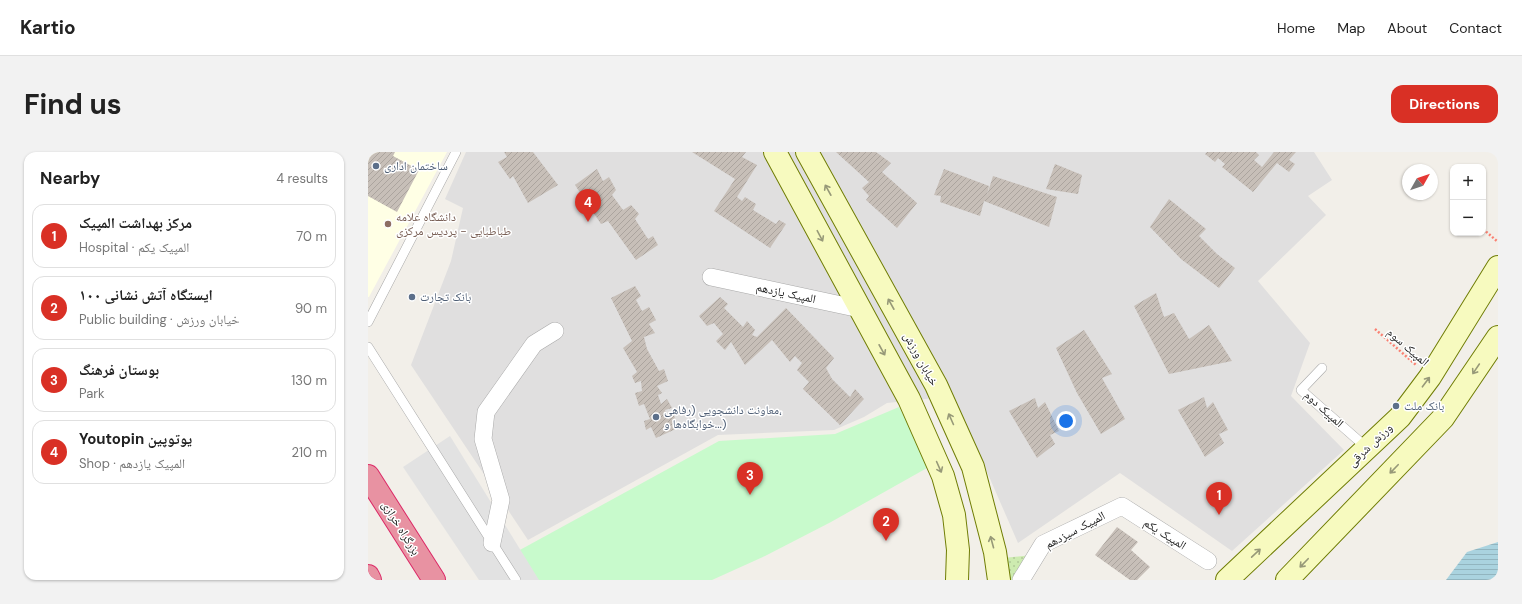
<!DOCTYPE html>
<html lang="en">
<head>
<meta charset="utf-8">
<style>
  :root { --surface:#fff; --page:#f2f2f2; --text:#222; --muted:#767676; --line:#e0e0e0; --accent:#d93025 }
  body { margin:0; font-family:"DM Sans","Noto Naskh Arabic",sans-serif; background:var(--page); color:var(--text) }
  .controls { position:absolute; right:12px; top:12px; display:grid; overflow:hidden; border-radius:8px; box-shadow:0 1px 3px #0004 }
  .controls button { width:36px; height:36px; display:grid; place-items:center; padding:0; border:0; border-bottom:1px solid var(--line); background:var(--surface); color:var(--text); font:20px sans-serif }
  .compass { position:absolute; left:1034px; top:12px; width:36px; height:36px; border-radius:50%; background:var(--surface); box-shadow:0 1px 3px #0004; rotate:50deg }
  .you { position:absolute; left:698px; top:269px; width:14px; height:14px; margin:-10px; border:3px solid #fff; border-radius:50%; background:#1a73e8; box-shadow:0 0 0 6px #1a73e833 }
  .badge { display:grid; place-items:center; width:26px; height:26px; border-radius:50%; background:var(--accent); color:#fff; font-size:13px; font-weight:700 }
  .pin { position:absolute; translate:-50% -33px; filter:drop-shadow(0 1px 2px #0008) }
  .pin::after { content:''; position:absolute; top:21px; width:14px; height:12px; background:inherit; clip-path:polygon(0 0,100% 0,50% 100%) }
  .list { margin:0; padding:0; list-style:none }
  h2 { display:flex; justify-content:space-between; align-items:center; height:52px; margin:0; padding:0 16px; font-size:17px }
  h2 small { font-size:13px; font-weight:400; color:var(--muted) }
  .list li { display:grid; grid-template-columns:26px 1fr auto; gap:12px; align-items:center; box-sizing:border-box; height:64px; margin:0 8px 8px; padding:0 8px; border:1px solid var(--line); border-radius:12px }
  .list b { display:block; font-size:15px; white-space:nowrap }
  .list p { margin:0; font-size:13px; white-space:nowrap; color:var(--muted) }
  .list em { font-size:13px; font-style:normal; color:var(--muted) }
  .map { position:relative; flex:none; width:1130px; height:428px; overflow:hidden; border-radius:12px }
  header { display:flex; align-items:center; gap:24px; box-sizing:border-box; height:56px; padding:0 20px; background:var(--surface); border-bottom:1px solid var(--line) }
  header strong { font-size:19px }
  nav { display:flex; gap:22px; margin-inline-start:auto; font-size:14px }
  .intro { display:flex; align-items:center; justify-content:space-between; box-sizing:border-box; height:96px; padding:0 24px }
  h1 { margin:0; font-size:28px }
  .button { padding:10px 18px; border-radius:12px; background:var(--accent); color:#fff; font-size:14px; font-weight:700 }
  main { display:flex; gap:24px; padding:0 24px }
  aside { flex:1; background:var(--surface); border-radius:12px; box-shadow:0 1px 3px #0004 }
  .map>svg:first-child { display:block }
  .residential { fill:#e0dfdf }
  .education { fill:#ffffe5 }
  .grass { fill:url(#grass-dots) }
  .park { fill:#c8facc }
  .parking { fill:#e2e2e2 }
  .water { fill:url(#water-rules) }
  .building { fill:url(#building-hatch) }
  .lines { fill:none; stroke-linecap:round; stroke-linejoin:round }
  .lane-casing { stroke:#a9a9a9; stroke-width:10 }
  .street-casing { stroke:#a9a9a9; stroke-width:18 }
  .secondary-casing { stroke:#707d05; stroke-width:24 }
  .highway-casing { stroke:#dc2a67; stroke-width:24 }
  .path { stroke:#fa8072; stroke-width:2.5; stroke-dasharray:2 2; stroke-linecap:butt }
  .lane { stroke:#fff; stroke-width:9 }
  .street { stroke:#fff; stroke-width:17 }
  .secondary { stroke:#f7fabf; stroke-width:22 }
  .highway { stroke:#e892a2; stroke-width:22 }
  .oneway { stroke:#979978 }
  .service-dot { fill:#5c6f8a; stroke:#fff; stroke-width:1.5 }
  .education-dot { fill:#8d6e63; stroke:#fff; stroke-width:1.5 }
  .labels { text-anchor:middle; stroke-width:3; stroke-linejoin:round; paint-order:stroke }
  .service-label { font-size:12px; fill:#4e5e75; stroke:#fff; text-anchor:start }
  .education-label { font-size:12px; fill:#785e54; stroke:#fff; text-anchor:start }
  .street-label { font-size:12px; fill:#222; stroke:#fff }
</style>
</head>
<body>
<header>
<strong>Kartio</strong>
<nav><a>Home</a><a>Map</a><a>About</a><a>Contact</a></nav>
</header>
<div class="intro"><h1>Find us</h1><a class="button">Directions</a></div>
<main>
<aside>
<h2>Nearby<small>4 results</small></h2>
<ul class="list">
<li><span class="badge">1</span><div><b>مرکز بهداشت المپیک</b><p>Hospital · المپیک یکم</p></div><em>70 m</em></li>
<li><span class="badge">2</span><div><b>ایستگاه آتش نشانی ۱۰۰</b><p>Public building · خیابان ورزش</p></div><em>90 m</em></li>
<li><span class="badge">3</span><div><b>بوستان فرهنگ</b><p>Park</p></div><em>130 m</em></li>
<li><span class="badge">4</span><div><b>Youtopin یوتوپین</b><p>Shop · المپیک یازدهم</p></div><em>210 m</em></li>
</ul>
</aside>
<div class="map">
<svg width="1130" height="428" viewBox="0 0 1130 428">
  <defs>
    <pattern id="grass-dots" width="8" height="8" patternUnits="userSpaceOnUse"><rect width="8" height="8" fill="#cdebb0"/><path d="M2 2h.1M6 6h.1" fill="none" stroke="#b0c997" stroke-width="1.8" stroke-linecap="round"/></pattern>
    <pattern id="water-rules" width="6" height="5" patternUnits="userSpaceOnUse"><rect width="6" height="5" fill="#aad3df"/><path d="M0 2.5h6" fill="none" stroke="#92b5bf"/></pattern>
    <pattern id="building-hatch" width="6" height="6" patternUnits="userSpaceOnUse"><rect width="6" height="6" fill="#c7bfb8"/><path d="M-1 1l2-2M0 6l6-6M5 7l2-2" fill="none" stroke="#aba49e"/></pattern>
  </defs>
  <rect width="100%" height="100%" fill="#f2efe9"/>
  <polygon class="residential" points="98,0 946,0 964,28 940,44 958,63 890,129 942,191 923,244 976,298 864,399 752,321 650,391 586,244 519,251 496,265 466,278 350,283 160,388 43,213 83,109 95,56 77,47"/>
  <polygon class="education" points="0,0 79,0 1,145 0,145"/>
  <polygon class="grass" points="665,403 648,428 638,428 635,406"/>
  <polygon class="park" points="531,255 548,288 559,316 463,370 397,404 344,428 169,428 150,399 351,289 467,282"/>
  <polygon class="parking" points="82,284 171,428 111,428 35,315"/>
  <polygon class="water" points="1130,390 1130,428 1078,428 1099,400"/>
  <g class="building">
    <polygon points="0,0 27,0 25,4 51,18 29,60 0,44"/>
    <polygon points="136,0 165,0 190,33 160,51 145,24 142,27 130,10 139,5"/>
    <polygon points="324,0 378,0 374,5 389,13 369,45 374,49 377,45 388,52 385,58 408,72 411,68 418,72 402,96 346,59 367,27"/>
    <polygon points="468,0 508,0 523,11 514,20 549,51 529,76 498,48 501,44 494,36 501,30"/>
    <polygon points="839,0 888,0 891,3 886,8 894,15 906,0 928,0 921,8 927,12 921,20 909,11 885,40 854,15 857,12 850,6 847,10 837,2"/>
    <polygon points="687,12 714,23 710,42 678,37"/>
    <polygon points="229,17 235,29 241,25 248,38 244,43 255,58 263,53 271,62 267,67 280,87 285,84 290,93 268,108 240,69 233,72 207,33"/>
    <polygon points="576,17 621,34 619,43 625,24 689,45 681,75 616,49 612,64 572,50 573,44 566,43"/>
    <polygon points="801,47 838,77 831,84 849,102 867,116 851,136 813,107 782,75"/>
    <polygon points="267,134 273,144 268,148 274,159 281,155 288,168 281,172 287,181 276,185 279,197 291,219 296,217 300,229 289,234 294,241 290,243 293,252 299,247 304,256 297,258 300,267 306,263 310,276 288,286 283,275 278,278 276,269 282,267 276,252 271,254 267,241 274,239 273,229 267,231 264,224 269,220 255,196 264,189 243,146"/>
    <polygon points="788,141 796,165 806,161 821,187 841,173 864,209 801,222 766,154"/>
    <polygon points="352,145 360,152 356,156 375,175 379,169 387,178 384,183 389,185 418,156 466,206 458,216 464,227 482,245 487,237 496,247 472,273 435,237 441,230 429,218 434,211 427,204 422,210 404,188 377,213 363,190 357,198 348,189 355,182 346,171 339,174 331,164"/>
    <polygon points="716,178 744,222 734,226 757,267 733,282 709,241 688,196"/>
    <polygon points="836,245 839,256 845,250 860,278 851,282 856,291 837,305 810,258"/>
    <polygon points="667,246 670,256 677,250 691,279 682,283 687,292 669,306 641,259"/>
    <polygon points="749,375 770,390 763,398 782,415 769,428 762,428 727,403"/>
  </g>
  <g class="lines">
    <g class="lane-casing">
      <g id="lane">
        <polyline points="0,170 88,0"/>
        <polyline points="0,195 148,428"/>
        <polyline points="954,216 933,238 999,296"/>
      </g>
    </g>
    <g class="street-casing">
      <g id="street">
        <polyline points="343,125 492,157"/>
        <polyline points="124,391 133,348 115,287 118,260 166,192 187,179"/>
        <polyline points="653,428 675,392 754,354 840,409"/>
      </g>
    </g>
    <g class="secondary-casing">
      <g id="secondary">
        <polyline points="407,0 541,247 575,324 586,363 590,398 589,428"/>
        <polyline points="439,0 568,233 605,315 627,400 631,428"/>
        <polyline points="859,428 1032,265 1062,225 1130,115"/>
        <polyline points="919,428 1075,266 1130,185"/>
      </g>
    </g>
    <g class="highway-casing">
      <g id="highway">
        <polyline points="0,324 66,428"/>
        <polyline points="0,424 2,428"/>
      </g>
    </g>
    <g class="path">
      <polyline points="1115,77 1130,90"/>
      <polyline points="1007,177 1048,213"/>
    </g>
    <use href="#lane" class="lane"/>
    <use href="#street" class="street"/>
    <use href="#secondary" class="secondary"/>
    <use href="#highway" class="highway"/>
  </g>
  <defs><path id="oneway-shaft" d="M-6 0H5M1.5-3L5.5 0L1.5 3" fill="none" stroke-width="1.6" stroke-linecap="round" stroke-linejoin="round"/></defs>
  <g class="oneway">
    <use href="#oneway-shaft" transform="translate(460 38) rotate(-119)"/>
    <use href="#oneway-shaft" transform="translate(452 84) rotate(62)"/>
    <use href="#oneway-shaft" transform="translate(523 152) rotate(-119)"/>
    <use href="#oneway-shaft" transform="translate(514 198) rotate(61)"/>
    <use href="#oneway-shaft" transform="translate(1108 217) rotate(124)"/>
    <use href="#oneway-shaft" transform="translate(1058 230) rotate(-53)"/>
    <use href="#oneway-shaft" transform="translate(583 267) rotate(-114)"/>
    <use href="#oneway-shaft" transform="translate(571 315) rotate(66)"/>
    <use href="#oneway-shaft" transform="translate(1026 317) rotate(134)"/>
    <use href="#oneway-shaft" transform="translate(624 390) rotate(-105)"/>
    <use href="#oneway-shaft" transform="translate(888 401) rotate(-43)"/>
    <use href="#oneway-shaft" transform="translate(936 411) rotate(134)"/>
  </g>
  <g class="service-dot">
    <circle cx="8" cy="14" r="4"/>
    <circle cx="44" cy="145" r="4"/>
    <circle cx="1028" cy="254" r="4"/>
    <circle cx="288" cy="265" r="4"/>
  </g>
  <circle class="education-dot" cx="20" cy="72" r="4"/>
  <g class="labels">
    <g class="service-label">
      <text x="16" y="18">ساختمان اداری</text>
      <text x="52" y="149">بانک تجارت</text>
      <text x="1036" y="258">بانک ملت</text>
      <text x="296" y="262">معاونت دانشجویی (رفاهی،<tspan x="296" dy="14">خوابگاه‌ها و...)</tspan></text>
    </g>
    <g class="education-label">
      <text x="28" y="69">دانشگاه علامه<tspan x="28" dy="14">طباطبایی - پردیس مرکزی</tspan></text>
    </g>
    <g class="street-label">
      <text transform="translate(418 141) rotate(12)" y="4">المپیک یازدهم</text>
      <text transform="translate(1040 195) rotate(41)" y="4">المپیک سوم</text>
      <text transform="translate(553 207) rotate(61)" y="4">خیابان ورزش</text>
      <text transform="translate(956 257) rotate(42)" y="4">المپیک دوم</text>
      <text transform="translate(1002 293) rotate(-44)" y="4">ورزش شرقی</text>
      <text transform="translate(33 376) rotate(58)" y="4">بزرگراه خرازی</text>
      <text transform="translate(707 378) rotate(-28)" y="4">المپیک سیزدهم</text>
      <text transform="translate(797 382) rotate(32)" y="4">المپیک یکم</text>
    </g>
  </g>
</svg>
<div class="controls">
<button>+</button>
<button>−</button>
</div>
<svg class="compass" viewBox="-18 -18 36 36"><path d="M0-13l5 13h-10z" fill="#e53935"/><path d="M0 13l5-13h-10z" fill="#767676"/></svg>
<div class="you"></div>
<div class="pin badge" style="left:851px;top:363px">1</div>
<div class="pin badge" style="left:518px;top:389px">2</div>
<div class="pin badge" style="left:382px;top:343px">3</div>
<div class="pin badge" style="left:220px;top:70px">4</div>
</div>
</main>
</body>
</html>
